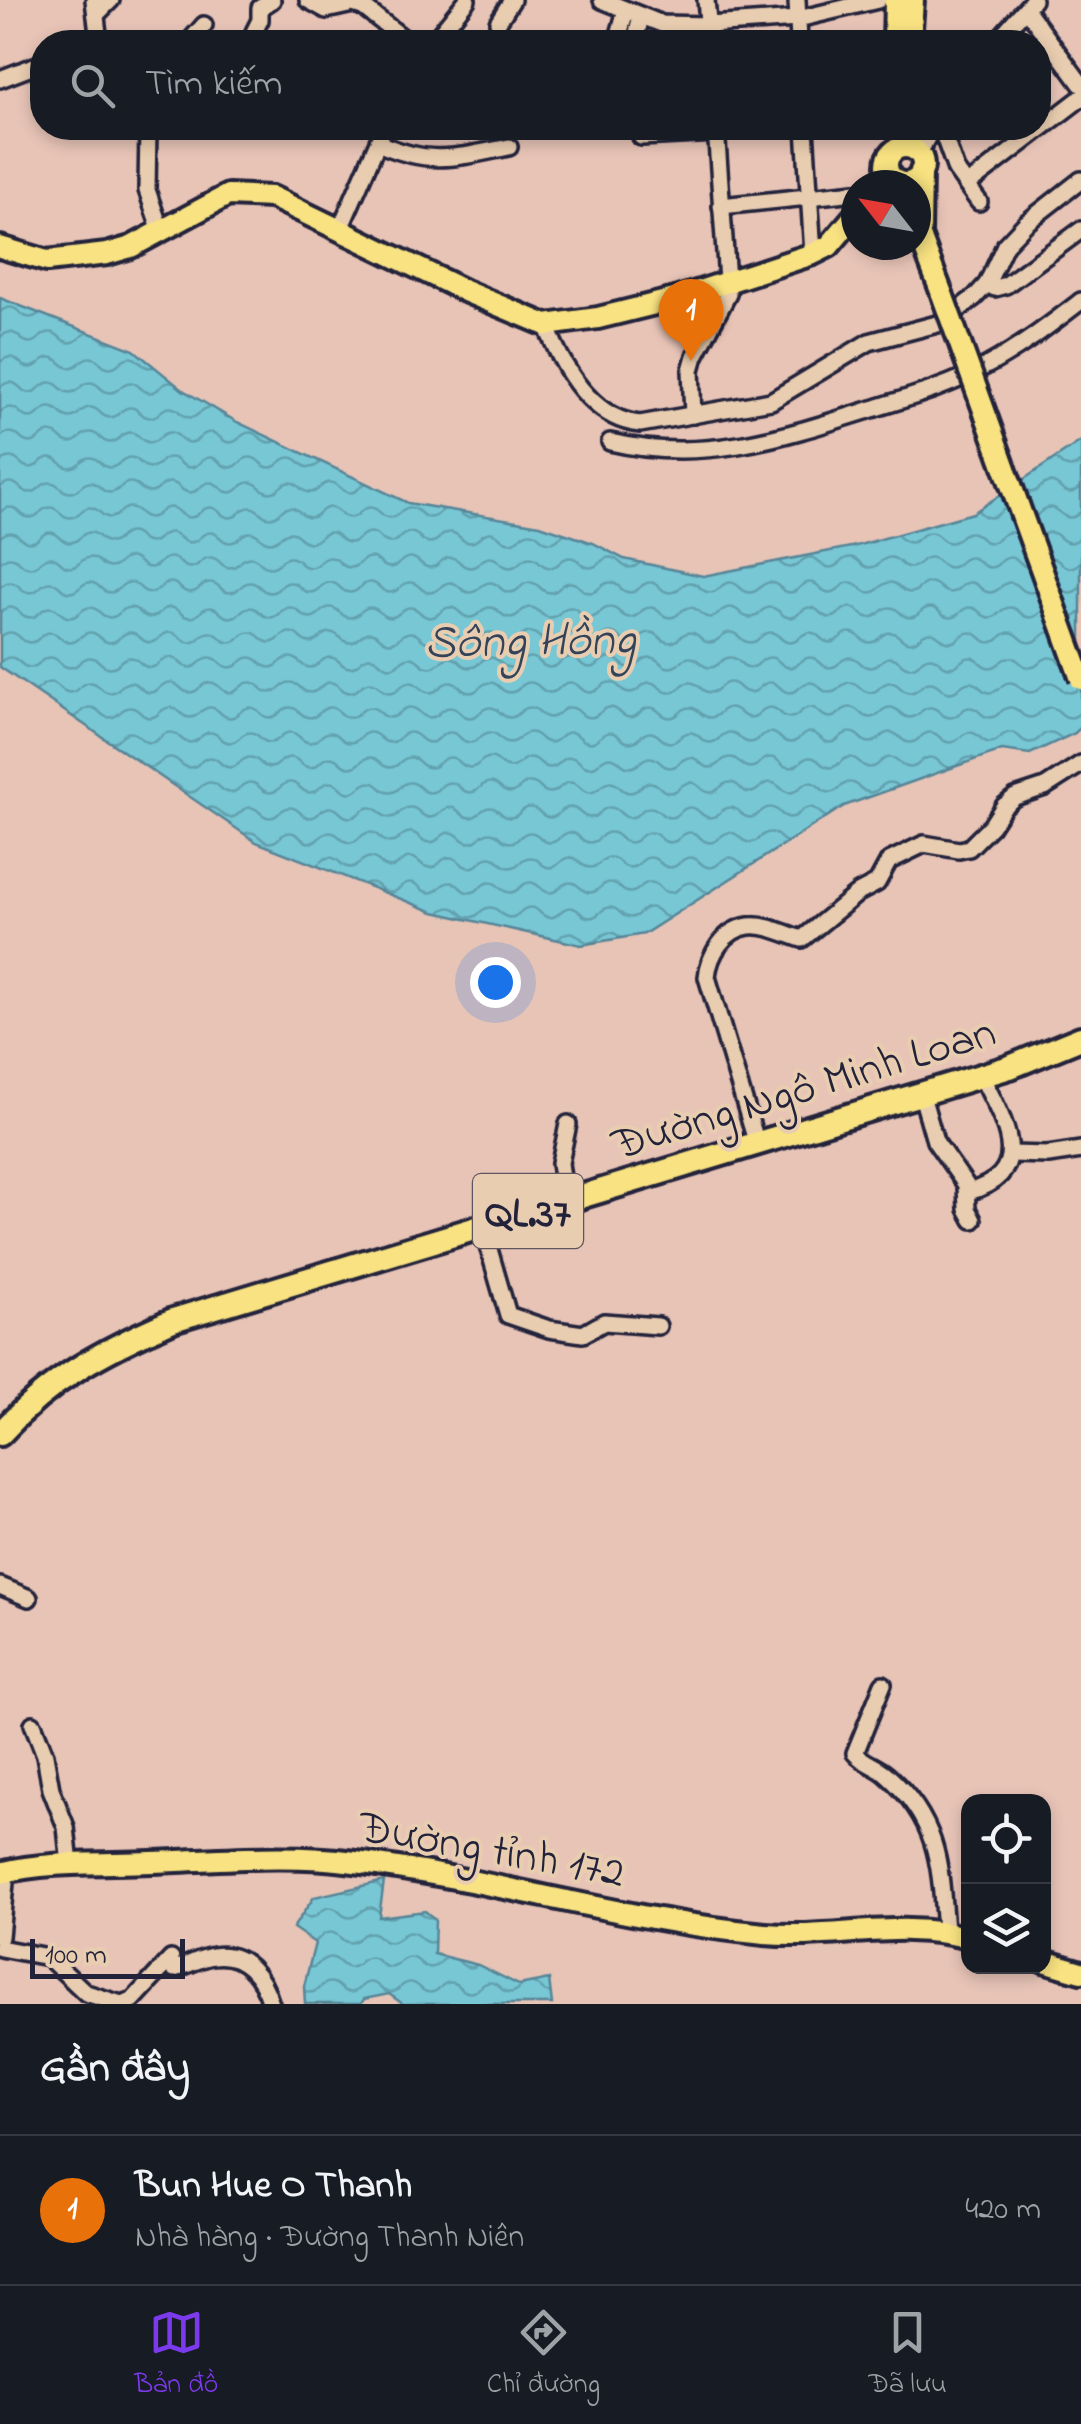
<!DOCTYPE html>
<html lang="vi">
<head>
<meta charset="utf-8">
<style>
  :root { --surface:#171b24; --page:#20242c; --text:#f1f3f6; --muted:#9ea1a6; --line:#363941; --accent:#7c3aed }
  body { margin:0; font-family:"Indie Flower",sans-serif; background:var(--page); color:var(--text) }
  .controls { position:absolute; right:30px; bottom:30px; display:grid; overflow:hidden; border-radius:20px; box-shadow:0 5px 15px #0003 }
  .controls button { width:90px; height:90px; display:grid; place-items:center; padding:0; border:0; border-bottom:2px solid var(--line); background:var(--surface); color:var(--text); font:50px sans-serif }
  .compass { position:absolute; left:841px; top:170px; width:90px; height:90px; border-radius:50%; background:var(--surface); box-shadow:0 5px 15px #0003; rotate:301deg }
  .scale { position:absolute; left:30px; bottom:25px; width:155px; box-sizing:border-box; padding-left:10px; border:5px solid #22223b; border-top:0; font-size:28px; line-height:35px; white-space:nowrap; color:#22223b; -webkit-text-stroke:8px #e9cdb0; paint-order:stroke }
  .you { position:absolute; left:495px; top:982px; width:35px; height:35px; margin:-25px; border:8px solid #fff; border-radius:50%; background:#1a73e8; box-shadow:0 0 0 15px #1a73e833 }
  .badge { display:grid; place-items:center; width:65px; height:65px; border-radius:50%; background:var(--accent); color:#fff; font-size:32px; font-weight:700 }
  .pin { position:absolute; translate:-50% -82px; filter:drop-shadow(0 2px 5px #0008) }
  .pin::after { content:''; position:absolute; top:52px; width:35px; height:30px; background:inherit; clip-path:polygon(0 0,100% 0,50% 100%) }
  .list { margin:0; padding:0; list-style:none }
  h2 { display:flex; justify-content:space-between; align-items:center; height:130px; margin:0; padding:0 40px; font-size:42px }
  h2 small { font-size:32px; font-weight:400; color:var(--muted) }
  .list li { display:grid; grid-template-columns:65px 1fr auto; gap:30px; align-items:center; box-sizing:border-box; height:150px; padding:0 40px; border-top:2px solid var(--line) }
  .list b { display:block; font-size:38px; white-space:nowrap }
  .list p { margin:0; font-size:32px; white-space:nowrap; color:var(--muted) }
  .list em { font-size:32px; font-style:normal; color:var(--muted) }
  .icon { flex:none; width:55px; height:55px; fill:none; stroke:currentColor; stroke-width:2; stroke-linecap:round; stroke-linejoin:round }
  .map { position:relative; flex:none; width:1081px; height:2004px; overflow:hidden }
  .search { position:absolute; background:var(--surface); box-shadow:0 5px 15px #0003; left:30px; right:30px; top:30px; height:110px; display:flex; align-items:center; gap:25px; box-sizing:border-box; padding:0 35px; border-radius:40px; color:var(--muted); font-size:38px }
  .sheet { height:280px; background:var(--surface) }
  nav { display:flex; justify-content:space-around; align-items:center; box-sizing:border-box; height:140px; border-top:2px solid var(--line); background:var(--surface); font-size:28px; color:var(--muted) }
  nav a { display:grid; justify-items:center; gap:5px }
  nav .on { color:var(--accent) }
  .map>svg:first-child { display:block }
  .water { fill:url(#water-waves); stroke:#568597; stroke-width:2.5 }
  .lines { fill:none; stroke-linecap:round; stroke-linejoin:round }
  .minor-casing { stroke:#22223b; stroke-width:22 }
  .major-casing { stroke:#22223b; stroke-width:28 }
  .highway-casing { stroke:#22223b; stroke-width:30 }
  .minor { stroke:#e9cdb0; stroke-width:15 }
  .major { stroke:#f8e281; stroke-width:20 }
  .highway { stroke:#f8e281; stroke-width:22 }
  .major-bridge-casing { stroke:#22223b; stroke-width:28; stroke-linecap:butt }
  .major-bridge { stroke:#f8e281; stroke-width:20 }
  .labels { text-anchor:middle; stroke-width:8; stroke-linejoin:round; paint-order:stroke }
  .shield { fill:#e9cdb0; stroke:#5e555e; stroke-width:2.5 }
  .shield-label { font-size:42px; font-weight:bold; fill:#22223b }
  .street-label { font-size:45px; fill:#22223b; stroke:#e9cdb0 }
  .water-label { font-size:48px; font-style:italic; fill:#33435a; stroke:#e9cdb0 }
</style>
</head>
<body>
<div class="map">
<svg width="1081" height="2004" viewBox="0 0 1081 2004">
  <defs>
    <pattern id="water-waves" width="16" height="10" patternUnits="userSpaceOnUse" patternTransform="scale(2.5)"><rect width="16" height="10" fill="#78c7d5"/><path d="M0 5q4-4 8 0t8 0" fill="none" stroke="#62a1ae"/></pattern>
  </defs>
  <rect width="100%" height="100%" fill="#e8c4b7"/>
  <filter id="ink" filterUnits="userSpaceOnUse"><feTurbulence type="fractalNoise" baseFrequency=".01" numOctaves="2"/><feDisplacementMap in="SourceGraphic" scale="20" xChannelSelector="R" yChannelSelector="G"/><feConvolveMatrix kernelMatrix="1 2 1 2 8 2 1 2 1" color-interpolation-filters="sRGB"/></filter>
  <g filter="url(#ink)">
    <g class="water">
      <polygon points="0,298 134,350 183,390 237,422 408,503 540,525 593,543 624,559 703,576 856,546 973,513 1081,441 1081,727 1075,733 1030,754 1002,750 844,806 644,934 581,945 434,912 256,842 0,667"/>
      <polygon points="384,1881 379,1917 425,1911 435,1919 434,1954 478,1965 519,1985 549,1979 552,2004 403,2004 389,1994 364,1999 361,2004 305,2004 304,1986 315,1943 293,1928 314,1897"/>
    </g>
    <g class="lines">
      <g class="minor-casing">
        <g id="minor">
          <polyline points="94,0 99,42"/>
          <polyline points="308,0 326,10 353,4 363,7"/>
          <polyline points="363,0 363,7 408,42"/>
          <polyline points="602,0 662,24 709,25 798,19 878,0"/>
          <polyline points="706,0 710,42"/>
          <polyline points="797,0 799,42"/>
          <polyline points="1026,9 1081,84"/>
          <polyline points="96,15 111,0"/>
          <polyline points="498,22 512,0"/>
          <polyline points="254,32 260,20 260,8 272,0"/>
          <polyline points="189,42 204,25"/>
          <polyline points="433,42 467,0"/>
          <polyline points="617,42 626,10"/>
          <polyline points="635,42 641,16"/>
          <polyline points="996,42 1033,0"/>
          <polyline points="0,79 42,63"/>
          <polyline points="148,128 147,190 161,231"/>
          <polyline points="805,128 813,254"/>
          <polyline points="941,128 956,170 979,202"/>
          <polyline points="641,137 717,133"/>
          <path d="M378,143C431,166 454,158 509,147"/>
          <polyline points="919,154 932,128"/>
          <polyline points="967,185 1081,98"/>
          <polyline points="721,206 856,192"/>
          <polyline points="340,229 384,128"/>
          <polyline points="987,284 995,288 1006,285 1081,230"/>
          <path d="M546,325C562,366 591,419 640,424L771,401L869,342L941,323L975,297L987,284L1005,245L1026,223L1081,180"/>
          <polyline points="693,415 691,370 695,356 728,294 716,128"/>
          <path d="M610,442C703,464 783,437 872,409C911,397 950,386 986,366C1020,348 1051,324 1081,301"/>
          <polyline points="921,1092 935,1141 966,1185 967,1209 973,1220"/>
          <path d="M757,1144L707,977C709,955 724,929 749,926C766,924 786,934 802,939L858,893L877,883L889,861L924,844L959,850L969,848L991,826L1004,806L1015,797L1045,787L1081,764"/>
          <polyline points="1011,1154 1048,1155 1081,1150"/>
          <path d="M968,1192C1038,1172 1003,1121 981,1075"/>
          <polyline points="565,1200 560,1163 568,1124"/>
          <polyline points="482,1225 508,1315 549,1329 583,1334 604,1322 658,1326"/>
          <polyline points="0,1586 29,1598"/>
          <path d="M883,1684L855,1753C863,1763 877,1766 887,1775C940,1822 940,1866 945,1931"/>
          <polyline points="33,1724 45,1755 51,1789 66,1827 70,1865"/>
          <polyline points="0,1937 6,1872"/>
          <polyline points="0,1948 48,1957 86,1993 121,2004 133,2000 171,1959"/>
          <path d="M174,1969C187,1966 200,1958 213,1956C245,1951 263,1977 271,2004"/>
        </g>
      </g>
      <g class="major-casing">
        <g id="major">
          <polyline points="894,42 895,0"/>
          <polyline points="910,42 913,0"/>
          <circle cx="905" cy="165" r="18"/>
          <polyline points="916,225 942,294"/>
          <polyline points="920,233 921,171"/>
          <polyline points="0,247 47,261 107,254 131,247 228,195 272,197 467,292 546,325 598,318 675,299 813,254 829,246 856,214"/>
          <path d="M0,1873C48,1861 101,1864 151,1862C218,1860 288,1853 355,1862C493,1879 627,1921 765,1934C833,1940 903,1919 968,1938"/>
          <polyline points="1044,1961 1081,1972"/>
        </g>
      </g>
      <g class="highway-casing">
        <path id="highway" d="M0,1434C51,1378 104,1350 173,1320L1010,1067L1081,1038"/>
      </g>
      <use href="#minor" class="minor"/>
      <use href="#major" class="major"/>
      <use href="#highway" class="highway"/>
      <g class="major-bridge-casing">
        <polyline id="major-bridge" points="942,294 1081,679"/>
      </g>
      <use href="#major-bridge" class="major-bridge"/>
    </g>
  </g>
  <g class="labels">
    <rect class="shield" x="473" y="1174" width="110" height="74" rx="8"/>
    <g class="shield-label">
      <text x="528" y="1226">QL.37</text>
    </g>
    <g class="street-label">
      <text transform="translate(803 1086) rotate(-17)" y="16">Đường Ngô Minh Loan</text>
      <text transform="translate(492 1847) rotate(10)" y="16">Đường tỉnh 172</text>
    </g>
    <g class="water-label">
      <text transform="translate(530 638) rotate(-1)" y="17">Sông Hồng</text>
    </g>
  </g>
</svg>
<div class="controls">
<button><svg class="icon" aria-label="locate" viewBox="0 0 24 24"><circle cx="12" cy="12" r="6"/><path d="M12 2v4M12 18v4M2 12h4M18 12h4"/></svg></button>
<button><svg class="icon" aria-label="layers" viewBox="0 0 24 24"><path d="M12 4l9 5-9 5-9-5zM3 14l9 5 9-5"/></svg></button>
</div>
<svg class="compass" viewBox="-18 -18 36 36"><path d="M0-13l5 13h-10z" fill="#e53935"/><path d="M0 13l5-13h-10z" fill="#9ea1a6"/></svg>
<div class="scale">100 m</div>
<div class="you"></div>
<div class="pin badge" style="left:691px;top:361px;background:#e8710a">1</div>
<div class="search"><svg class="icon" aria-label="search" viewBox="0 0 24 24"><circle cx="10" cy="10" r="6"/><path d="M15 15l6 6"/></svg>Tìm kiếm</div>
</div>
<section class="sheet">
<h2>Gần đây<small></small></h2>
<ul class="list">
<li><span class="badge" style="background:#e8710a">1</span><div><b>Bun Hue O Thanh</b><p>Nhà hàng · Đường Thanh Niên</p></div><em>420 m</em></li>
</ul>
</section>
<nav>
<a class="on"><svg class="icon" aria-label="map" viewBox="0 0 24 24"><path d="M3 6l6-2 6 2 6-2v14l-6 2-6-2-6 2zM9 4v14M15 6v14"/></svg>Bản đồ</a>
<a><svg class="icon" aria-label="directions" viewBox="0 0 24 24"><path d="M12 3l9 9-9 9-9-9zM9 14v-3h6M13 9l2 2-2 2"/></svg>Chỉ đường</a>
<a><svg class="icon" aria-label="saved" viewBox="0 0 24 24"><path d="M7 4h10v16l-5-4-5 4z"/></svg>Đã lưu</a>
</nav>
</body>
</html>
